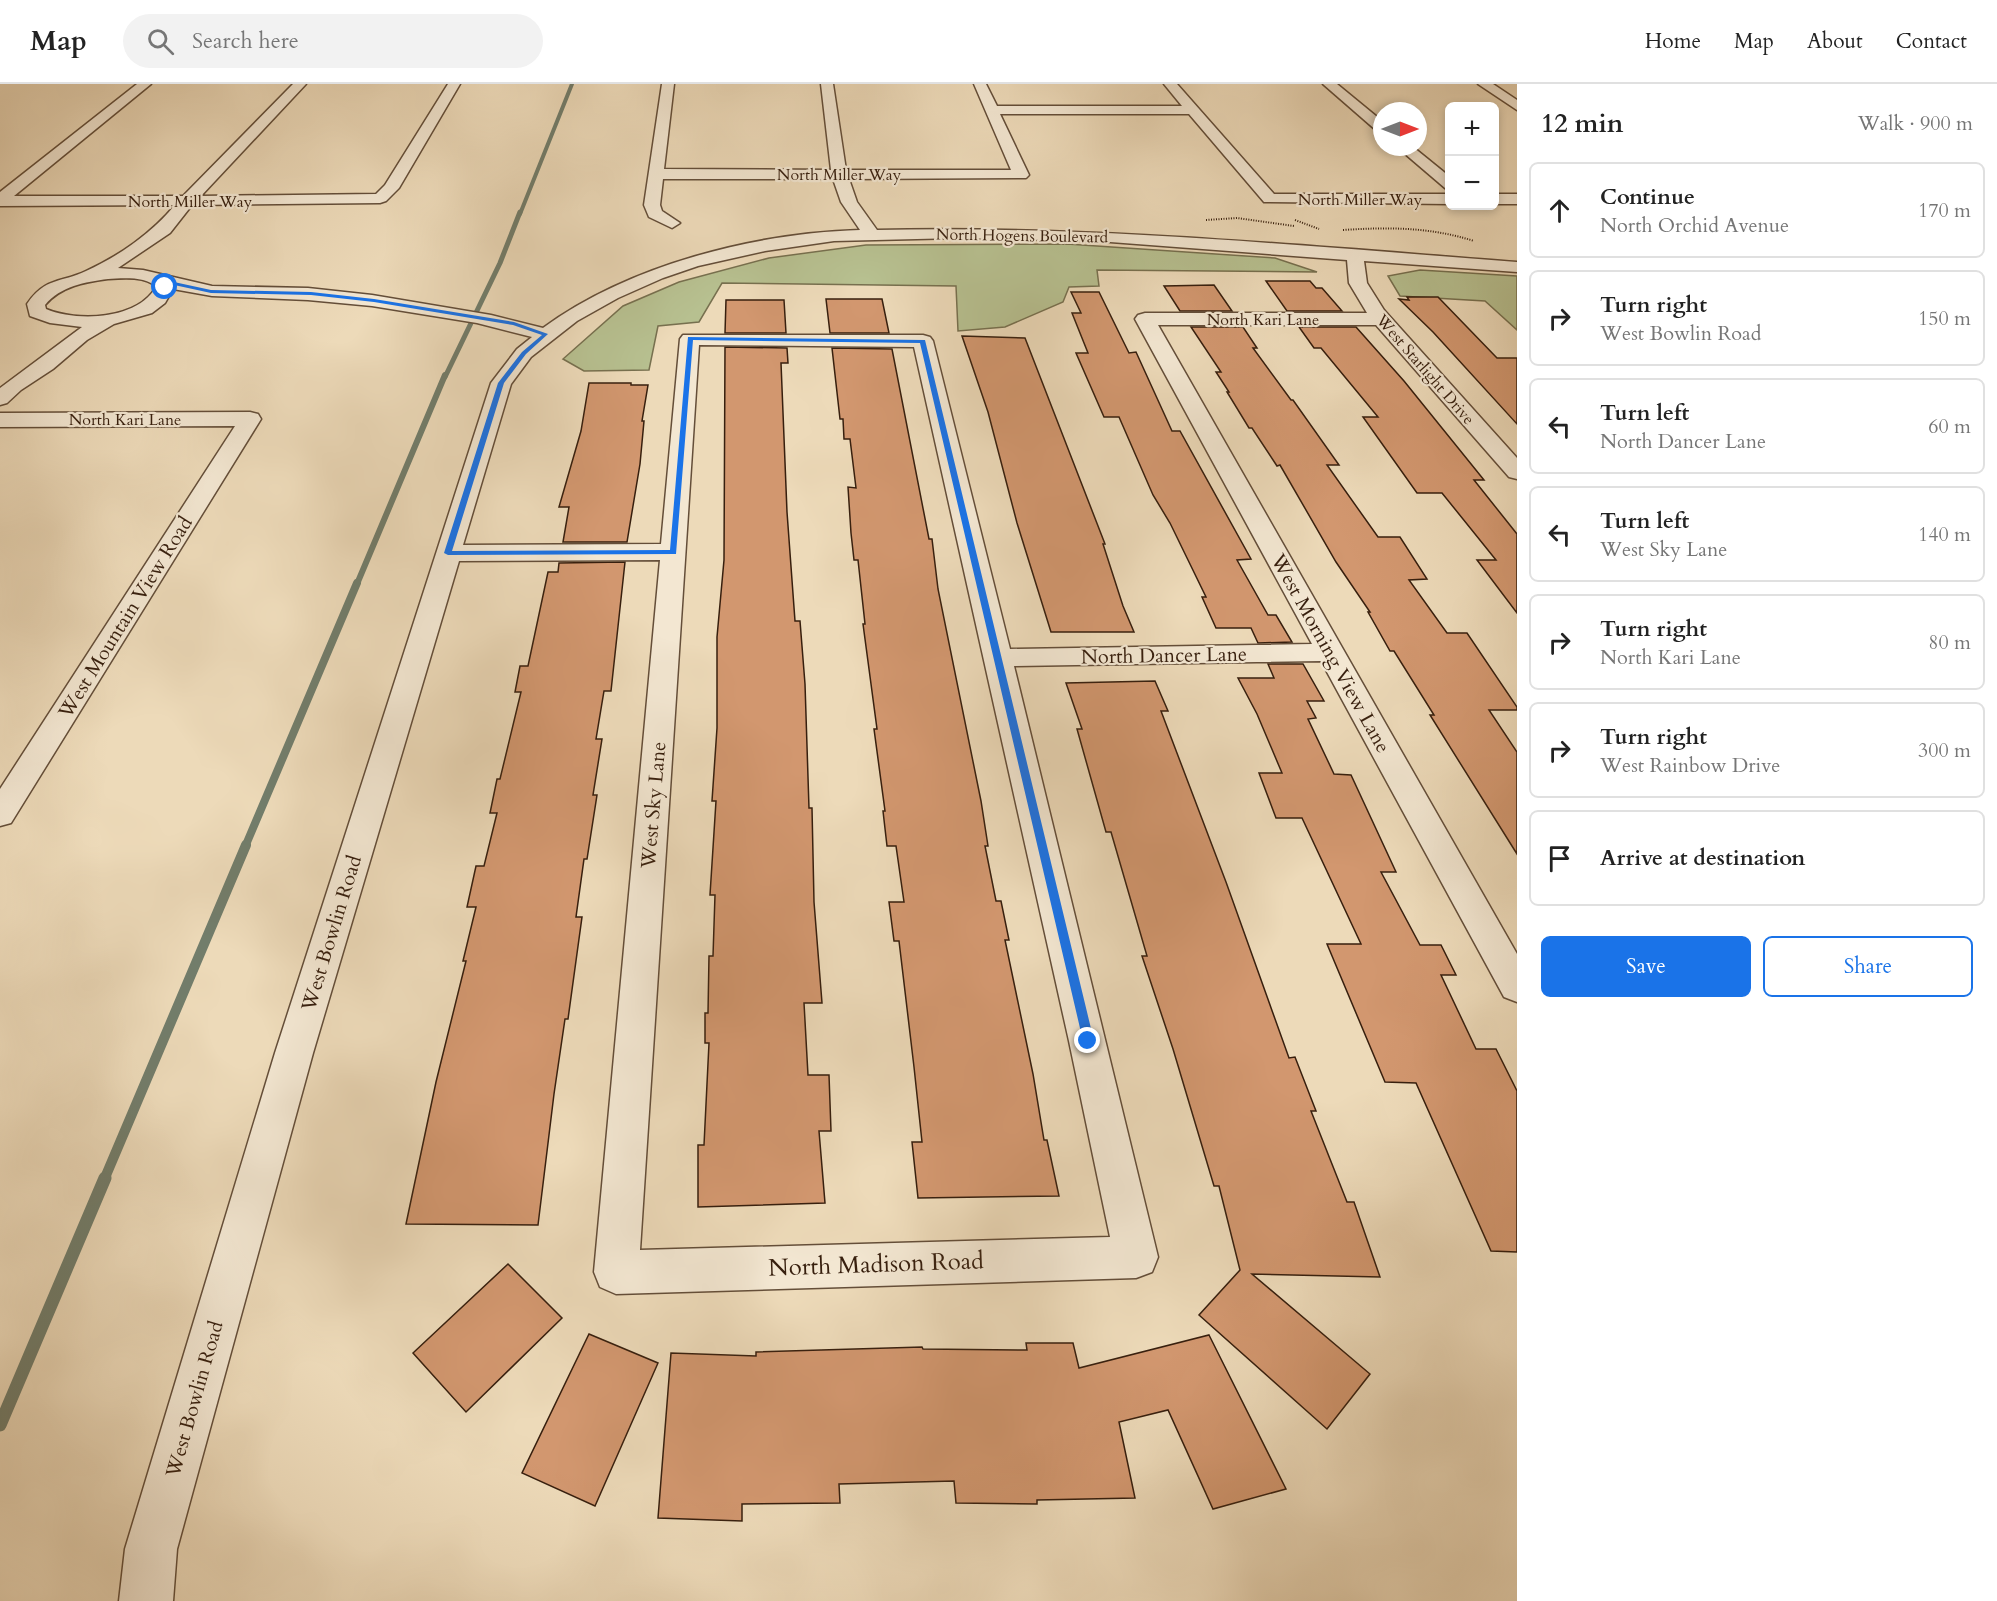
<!DOCTYPE html>
<html lang="en">
<head>
<meta charset="utf-8">
<style>
  :root { --surface:#fff; --page:#f2f2f2; --text:#222; --muted:#767676; --line:#e0e0e0; --accent:#1a73e8 }
  body { margin:0; font-family:Cardo,serif; background:var(--page); color:var(--text) }
  .controls { position:absolute; right:18px; top:18px; display:grid; overflow:hidden; border-radius:9px; box-shadow:0 3px 9px #0003 }
  .controls button { width:54px; height:54px; display:grid; place-items:center; padding:0; border:0; border-bottom:2px solid var(--line); background:var(--surface); color:var(--text); font:30px sans-serif }
  .compass { position:absolute; left:1373px; top:18px; width:54px; height:54px; border-radius:50%; background:var(--surface); box-shadow:0 3px 9px #0003; rotate:90deg }
  .stop { position:absolute; width:18px; height:18px; margin:-14px; border:4px solid #1a73e8; border-radius:50%; background:#fff }
  .stop.end { background:#1a73e8; border-color:#fff; box-shadow:0 2px 6px #0008 }
  .list { margin:0; padding:0; list-style:none }
  h2 { display:flex; justify-content:space-between; align-items:center; height:78px; margin:0; padding:0 24px; font-size:26px }
  h2 small { font-size:20px; font-weight:400; color:var(--muted) }
  .list li { display:grid; grid-template-columns:39px 1fr auto; gap:18px; align-items:center; box-sizing:border-box; height:96px; margin:0 12px 12px; padding:0 12px; border:2px solid var(--line); border-radius:9px }
  .list b { display:block; font-size:22px; white-space:nowrap }
  .list p { margin:0; font-size:20px; white-space:nowrap; color:var(--muted) }
  .list em { font-size:20px; font-style:normal; color:var(--muted) }
  .actions { display:flex; gap:12px; padding:18px 24px }
  .actions a { flex:1; padding:14px 0; border:2px solid var(--accent); border-radius:9px; text-align:center; font-size:21px; color:var(--accent) }
  .actions .main { background:var(--accent); color:#fff }
  .icon { flex:none; width:33px; height:33px; fill:none; stroke:currentColor; stroke-width:2; stroke-linecap:round; stroke-linejoin:round }
  .map { position:relative; flex:none; width:1517px; height:1517px; overflow:hidden }
  header { display:flex; align-items:center; gap:36px; box-sizing:border-box; height:84px; padding:0 30px; background:var(--surface); border-bottom:2px solid var(--line) }
  header strong { font-size:28px }
  nav { display:flex; gap:33px; margin-inline-start:auto; font-size:21px }
  .search { width:420px; height:54px; background:var(--page); display:flex; align-items:center; gap:15px; box-sizing:border-box; padding:0 21px; border-radius:33px; color:var(--muted); font-size:22px }
  main { display:flex }
  aside { flex:1; background:var(--surface) }
  .map>svg:first-child { display:block }
  .green { fill:#b7c090; stroke:#77704f; stroke-width:1.5 }
  .lines { fill:none; stroke-linecap:round; stroke-linejoin:round }
  .stream-far5 { stroke:#727d6b; stroke-width:4 }
  .stream-far4 { stroke:#727d6b; stroke-width:5 }
  .stream-far3 { stroke:#727d6b; stroke-width:6 }
  .stream-far2 { stroke:#727d6b; stroke-width:8 }
  .stream-far1 { stroke:#727d6b; stroke-width:10 }
  .stream { stroke:#727d6b; stroke-width:13 }
  .building { fill:#d2976f; stroke:#371f0e; stroke-width:1.5 }
  .minor-casing { stroke:#644e39; stroke-width:3 }
  .path { stroke:#371f0e; stroke-width:2; stroke-dasharray:1 1.5; stroke-linecap:butt }
  .minor { fill:#f3e7d2; fill-rule:evenodd }
  .route { fill:#1a73e8 }
  .labels { text-anchor:middle; stroke-width:4.5; stroke-linejoin:round; paint-order:stroke }
  .far-street-label { font-size:16px; fill:#371f0e; stroke:#f3e7d2 }
  .street-label { font-size:20px; fill:#371f0e; stroke:#f3e7d2 }
  .near-street-label { font-size:24px; fill:#371f0e; stroke:#f3e7d2 }
</style>
</head>
<body>
<header>
<strong>Map</strong>
<div class="search"><svg class="icon" aria-label="search" viewBox="0 0 24 24"><circle cx="10" cy="10" r="6"/><path d="M15 15l6 6"/></svg>Search here</div>
<nav><a>Home</a><a>Map</a><a>About</a><a>Contact</a></nav>
</header>
<main>
<div class="map">
<svg width="1517" height="1517" viewBox="0 0 1517 1517">
  <rect width="100%" height="100%" fill="#eddab9"/>
  <filter id="stains"><feTurbulence type="fractalNoise" baseFrequency=".00333" numOctaves="4"/><feColorMatrix values="0 0 0 0 .2 0 0 0 0 .09 0 0 0 0 .02 0 0 0 .5 -.17"/></filter>
  <radialGradient id="worn" r=".72"><stop offset=".6" stop-color="#630" stop-opacity="0"/><stop offset="1" stop-color="#630" stop-opacity=".3"/></radialGradient>
  <g class="green">
    <polygon points="1067,160 1275,174 1317,188 1097,186 1099,202 1069,203 1063,218 1005,243 958,247 956,202 722,199 699,238 658,242 649,286 584,287 563,275 623,222 679,198 769,174 866,161"/>
    <polygon points="1420,186 1517,192 1517,246 1485,217 1400,212 1388,192"/>
  </g>
  <g class="lines">
    <polyline class="stream-far5" points="520,130 572,0"/>
    <polyline class="stream-far4" points="445,293 500,179 520,128"/>
    <polyline class="stream-far3" points="357,500 445,291"/>
    <polyline class="stream-far2" points="245,763 357,499"/>
    <polyline class="stream-far1" points="104,1096 246,761"/>
    <polyline class="stream" points="0,1341 105,1094"/>
  </g>
  <g class="building">
    <polygon points="1266,197 1310,197 1316,204 1322,204 1342,227 1287,227"/>
    <polygon points="1214,201 1232,227 1180,227 1164,202"/>
    <polygon points="1071,208 1099,208 1129,269 1136,268 1172,347 1180,347 1251,475 1237,476 1268,531 1276,531 1292,558 1258,559 1251,544 1216,544 1202,513 1206,513 1170,439 1153,411 1119,333 1104,333 1076,269 1088,269 1072,229 1081,229"/>
    <polygon points="1407,213 1438,213 1497,274 1517,274 1517,340 1433,248 1399,215 1409,216"/>
    <polygon points="826,215 882,215 889,249 830,249"/>
    <polygon points="726,216 784,216 786,249 725,249"/>
    <polygon points="1191,243 1243,243 1257,264 1253,264 1291,316 1293,316 1339,381 1327,381 1378,453 1400,453 1427,495 1409,496 1447,549 1467,549 1517,623 1517,626 1489,626 1517,668 1517,770 1430,631 1434,631 1394,567 1390,567 1368,528 1370,528 1336,478 1280,381 1277,382 1252,344 1249,344 1227,308 1229,308 1216,288 1221,288"/>
    <polygon points="1299,243 1356,243 1404,297 1484,396 1474,396 1517,450 1517,529 1477,476 1496,476 1442,409 1417,409 1363,333 1378,333 1321,264 1314,264"/>
    <polygon points="962,252 1025,254 1105,460 1103,460 1123,522 1134,548 1051,548 1017,439 988,328"/>
    <polygon points="725,263 787,264 788,279 781,279 787,428 795,537 800,537 805,600 809,724 812,724 814,818 822,919 804,919 808,991 829,991 831,1047 819,1047 825,1119 698,1123 698,1061 704,1061 709,959 705,959 705,929 708,929 709,872 713,872 715,811 710,811 716,717 712,717 717,644 717,553 724,476"/>
    <polygon points="832,264 892,265 929,455 932,455 938,505 981,717 988,762 985,762 996,817 1001,817 1009,856 1005,856 1033,990 1044,1056 1047,1056 1059,1112 918,1114 912,1058 922,1058 914,983 899,857 894,857 889,818 904,818 896,762 887,762 883,727 885,727 874,645 877,645 863,540 865,540 858,476 854,476 851,449 848,403 856,404 850,355 844,355 843,335 840,335"/>
    <polygon points="589,299 631,299 631,301 648,301 642,337 644,337 640,380 627,458 563,458 569,423 559,423 581,347"/>
    <polygon points="625,478 611,607 604,607 596,655 602,655 593,711 597,711 587,775 584,775 576,833 582,833 568,935 565,935 554,1010 538,1141 406,1140 436,998 466,877 463,877 476,823 467,823 476,782 484,782 497,729 490,729 497,695 500,695 521,608 515,608 520,582 528,582 548,488 558,488 559,479"/>
    <polygon points="1268,580 1303,580 1324,617 1307,617 1316,634 1308,635 1334,690 1351,691 1396,788 1381,788 1420,861 1441,861 1456,891 1441,891 1476,965 1496,965 1517,1007 1517,1168 1491,1167 1416,999 1385,998 1327,860 1361,860 1302,734 1276,734 1259,689 1282,689 1257,630 1238,594 1274,594"/>
    <polygon points="1155,597 1168,627 1161,627 1226,798 1289,974 1295,973 1316,1027 1311,1027 1347,1118 1354,1118 1380,1193 1252,1190 1370,1290 1327,1345 1199,1231 1240,1186 1219,1102 1214,1102 1173,965 1142,872 1147,872 1111,748 1106,748 1077,645 1082,645 1066,599"/>
    <polygon points="508,1180 562,1234 466,1328 413,1269"/>
    <polygon points="589,1250 658,1279 595,1422 522,1389"/>
    <polygon points="1209,1251 1286,1405 1213,1425 1168,1326 1119,1338 1135,1414 1037,1416 1037,1420 956,1419 954,1397 839,1400 840,1419 742,1420 742,1437 658,1434 671,1269 756,1272 756,1268 922,1263 923,1265 1027,1266 1026,1259 1073,1259 1079,1284"/>
  </g>
  <g class="lines">
    <g class="minor-casing">
      <g id="minor">
        <path d="M137,0H151L14,112H183L293,0H306L201,112L376,110L385,101L448,0H460L399,104L386,117L380,119L192,121L170,149L118,184L143,186L212,202L308,204L372,211L491,231L543,244C629,181 755,149 860,146L841,118L833,95H663L660,121L662,127L680,139L672,144L649,133L644,121L662,0H674L664,85L831,86L821,0H833L846,86H1011L974,0H986L997,22H1182L1164,0H1177L1274,110H1450V120L1264,118L1189,30H1000L1029,91L1026,94L849,95L857,118L877,146C1091,141 1304,162 1517,178V188L1364,177L1367,199L1384,226L1517,374V395L1509,393L1376,241H1158L1517,870V918L1504,913L1321,577L1014,582L1158,1173L1152,1188L1136,1194L616,1210L600,1203L594,1188L660,476L459,477L313,969L177,1465L173,1517H119L125,1465L275,969L491,299L517,265L532,253L477,239L372,222L308,216L212,212L173,205L165,219L152,229L114,240L87,256L53,285L21,306L7,319L0,321V304L82,243L50,239L30,232L27,220C45,193 61,199 86,187C119,172 152,149 175,121L0,122V108ZM958,154L1097,157L1347,176L1349,199L1367,229H1145L1138,231L1135,235L1312,560L1010,565L933,257L930,253L923,251H683L680,255L661,460L463,461L511,300L531,273L577,237L618,214L663,194L698,182L765,167L834,157ZM108,195C122,194 147,192 156,203C137,236 77,238 46,225L45,221C61,202 85,198 108,195ZM699,261L914,263L1069,957L1110,1153L640,1166Z"/>
        <polygon points="1323,0 1337,0 1382,37 1382,48 1377,47"/>
        <polygon points="1478,0 1493,0 1517,16 1517,26"/>
        <polygon points="1397,63 1413,63 1450,93 1450,106 1445,104"/>
        <rect x="1494" y="110" width="23" height="10"/>
        <polygon points="250,328 258,330 261,335 11,739 0,742 0,705 235,342 0,343 0,329"/>
      </g>
    </g>
    <g class="path">
      <polyline points="1206,136 1237,134 1294,142"/>
      <polyline points="1295,136 1319,145"/>
      <path d="M1343,146C1389,143 1430,143 1474,157"/>
    </g>
    <use href="#minor" class="minor"/>
  </g>
  <polygon class="route" points="160,195 211,206 311,208 374,215 514,238 548,250 526,270 504,299 452,467 670,466 688,253 925,256 1094,957 1092,960 1088,962 1083,957 920,259 693,256 676,470 448,471 444,469 498,299 522,268 542,251 513,241 374,218 311,211 211,209 165,199 168,203 165,205 158,197"/>
  <g class="labels">
    <g class="far-street-label">
      <text x="839" y="96">North Miller Way</text>
      <text x="1360" y="121">North Miller Way</text>
      <text x="190" y="123">North Miller Way</text>
      <text transform="translate(1022 151) rotate(1)" y="6">North Hogens Boulevard</text>
      <text x="1263" y="241">North Kari Lane</text>
      <text transform="translate(1426 285) rotate(49)" y="6">West Starlight Drive</text>
      <text x="125" y="341">North Kari Lane</text>
    </g>
    <g class="street-label">
      <text transform="translate(125 533) rotate(-58)" y="7">West Mountain View Road</text>
      <text transform="translate(1331 569) rotate(61)" y="7">West Morning View Lane</text>
      <text transform="translate(1164 571) rotate(-1)" y="7">North Dancer Lane</text>
      <text transform="translate(653 721) rotate(-85)" y="7">West Sky Lane</text>
      <text transform="translate(331 849) rotate(-73)" y="7">West Bowlin Road</text>
      <text transform="translate(194 1315) rotate(-74)" y="7">West Bowlin Road</text>
    </g>
    <g class="near-street-label">
      <text transform="translate(876 1180) rotate(-2)" y="8">North Madison Road</text>
    </g>
  </g>
  <rect width="100%" height="100%" filter="url(#stains)"/>
  <rect width="100%" height="100%" fill="url(#worn)"/>
</svg>
<div class="controls">
<button>+</button>
<button>−</button>
</div>
<svg class="compass" viewBox="-18 -18 36 36"><path d="M0-13l5 13h-10z" fill="#e53935"/><path d="M0 13l5-13h-10z" fill="#767676"/></svg>
<div class="stop" style="left:165px;top:203px"></div>
<div class="stop end" style="left:1088px;top:957px"></div>
</div>
<aside>
<h2>12 min<small>Walk · 900 m</small></h2>
<ul class="list">
<li><svg class="icon" aria-label="ahead" viewBox="0 0 24 24"><path d="M12 20V5M6 11l6-6 6 6"/></svg><div><b>Continue</b><p>North Orchid Avenue</p></div><em>170 m</em></li>
<li><svg class="icon" aria-label="right" viewBox="0 0 24 24"><path d="M7 20v-9h11M14 6l5 5-5 5"/></svg><div><b>Turn right</b><p>West Bowlin Road</p></div><em>150 m</em></li>
<li><svg class="icon" aria-label="left" viewBox="0 0 24 24"><path d="M17 20v-9H6M10 6l-5 5 5 5"/></svg><div><b>Turn left</b><p>North Dancer Lane</p></div><em>60 m</em></li>
<li><svg class="icon" aria-label="left" viewBox="0 0 24 24"><path d="M17 20v-9H6M10 6l-5 5 5 5"/></svg><div><b>Turn left</b><p>West Sky Lane</p></div><em>140 m</em></li>
<li><svg class="icon" aria-label="right" viewBox="0 0 24 24"><path d="M7 20v-9h11M14 6l5 5-5 5"/></svg><div><b>Turn right</b><p>North Kari Lane</p></div><em>80 m</em></li>
<li><svg class="icon" aria-label="right" viewBox="0 0 24 24"><path d="M7 20v-9h11M14 6l5 5-5 5"/></svg><div><b>Turn right</b><p>West Rainbow Drive</p></div><em>300 m</em></li>
<li><svg class="icon" aria-label="arrive" viewBox="0 0 24 24"><path d="M6 21V4h12l-3 4 3 4H6"/></svg><div><b>Arrive at destination</b></div></li>
</ul>
<div class="actions"><a class="main">Save</a><a>Share</a></div>
</aside>
</main>
</body>
</html>
